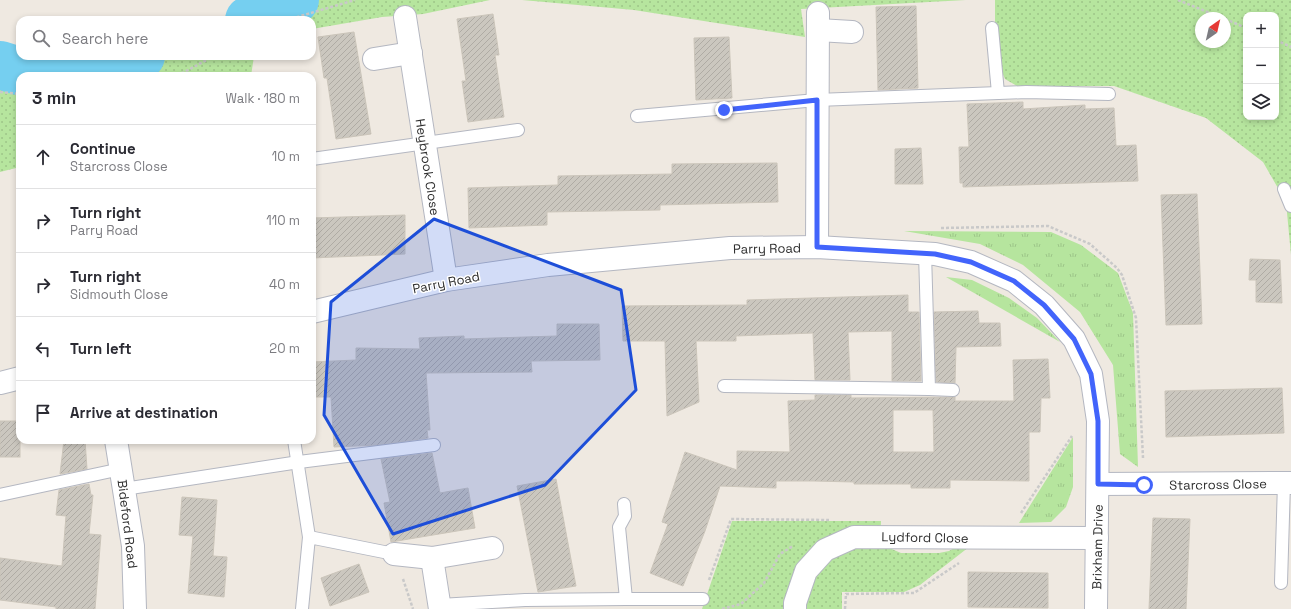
<!DOCTYPE html>
<html lang="en">
<head>
<meta charset="utf-8">
<style>
  :root { --surface:#fff; --page:#f2f2f3; --text:#2b2b33; --muted:#7c7c81; --line:#e1e1e2 }
  body { margin:0; font-family:"Space Grotesk",sans-serif; background:var(--page); color:var(--text) }
  .controls { position:absolute; right:12px; top:12px; display:grid; overflow:hidden; border-radius:8px; box-shadow:0 2px 6px #0003 }
  .controls button { width:36px; height:36px; display:grid; place-items:center; padding:0; border:0; border-bottom:1px solid var(--line); background:var(--surface); color:var(--text); font:20px sans-serif }
  .compass { position:absolute; left:1195px; top:12px; width:36px; height:36px; border-radius:50%; background:var(--surface); box-shadow:0 2px 6px #0003; rotate:34deg }
  .stop { position:absolute; width:12px; height:12px; margin:-9px; border:3px solid #4264fb; border-radius:50%; background:#fff }
  .stop.end { background:#4264fb; border-color:#fff; box-shadow:0 1px 4px #0008 }
  .list { margin:0; padding:0; list-style:none }
  h2 { display:flex; justify-content:space-between; align-items:center; height:52px; margin:0; padding:0 16px; font-size:17px }
  h2 small { font-size:13px; font-weight:400; color:var(--muted) }
  .list li { display:grid; grid-template-columns:26px 1fr auto; gap:12px; align-items:center; box-sizing:border-box; height:64px; padding:0 16px; border-top:1px solid var(--line) }
  .list b { display:block; font-size:15px; white-space:nowrap }
  .list p { margin:0; font-size:13px; white-space:nowrap; color:var(--muted) }
  .list em { font-size:13px; font-style:normal; color:var(--muted) }
  .icon { flex:none; width:22px; height:22px; fill:none; stroke:currentColor; stroke-width:2; stroke-linecap:round; stroke-linejoin:round }
  .map { position:relative; flex:none; width:1291px; height:609px; overflow:hidden }
  .search { position:absolute; background:var(--surface); box-shadow:0 2px 6px #0003; left:16px; top:16px; width:300px; height:44px; display:flex; align-items:center; gap:10px; box-sizing:border-box; padding:0 14px; border-radius:12px; color:var(--muted); font-size:15px }
  .panel { position:absolute; background:var(--surface); box-shadow:0 2px 6px #0003; left:16px; top:72px; width:300px; height:372px; border-radius:12px }
  .map>svg:first-child { display:block }
  .grass { fill:url(#grass-tufts) }
  .park { fill:url(#park-dots); fill-rule:evenodd }
  .lines { fill:none; stroke-linecap:round; stroke-linejoin:round }
  .river { stroke:#75cff0; stroke-width:48 }
  .building { fill:url(#building-hatch); stroke:#cbc5ba; fill-rule:evenodd }
  .lane-casing { stroke:#b4b7c1; stroke-width:14 }
  .street-casing { stroke:#b4b7c1; stroke-width:24 }
  .path { stroke:#c9c9c9; stroke-width:2.5; stroke-dasharray:3 2; stroke-linecap:butt }
  .lane { stroke:#fff; stroke-width:12 }
  .street { stroke:#fff; stroke-width:22 }
  .route { stroke:#4264fb; stroke-width:5 }
  .marked { fill:#1d4ed8; fill-opacity:0.2; stroke:#1d4ed8; stroke-width:3; stroke-linejoin:round }
  .labels { text-anchor:middle; stroke-width:3; stroke-linejoin:round; paint-order:stroke }
  .street-label { font-size:13px; fill:#2e2e2e; stroke:#fff }
</style>
</head>
<body>
<div class="map">
<svg width="1291" height="609" viewBox="0 0 1291 609">
  <defs>
    <pattern id="grass-tufts" width="24" height="20" patternUnits="userSpaceOnUse"><rect width="24" height="20" fill="#b6e59e"/><path d="M3 7l-1-3M5 7V3M7 7l1-3M15 17l-1-3M17 17v-4M19 17l1-3" fill="none" stroke="#9dc588"/></pattern>
    <pattern id="park-dots" width="8" height="8" patternUnits="userSpaceOnUse"><rect width="8" height="8" fill="#b6e59e"/><path d="M2 2h.1M6 6h.1" fill="none" stroke="#9dc588" stroke-width="1.8" stroke-linecap="round"/></pattern>
    <pattern id="building-hatch" width="6" height="6" patternUnits="userSpaceOnUse"><rect width="6" height="6" fill="#cbc7bf"/><path d="M-1 1l2-2M0 6l6-6M5 7l2-2" fill="none" stroke="#afaba4"/></pattern>
  </defs>
  <rect width="100%" height="100%" fill="#efe9e1"/>
  <g class="grass">
    <polygon points="904,231 1051,232 1081,245 1118,273 1133,313 1138,467 1120,454 1113,365 1080,312 1023,265 980,244"/>
    <polygon points="946,277 972,280 1009,298 1037,318 1060,342"/>
    <polygon points="1073,437 1073,487 1066,507 1051,522 1019,523"/>
  </g>
  <g class="park">
    <polygon points="310,0 490,0 423,14 382,17 312,29 312,20 263,20"/>
    <polygon points="522,0 966,0 801,9 805,37 634,10"/>
    <path d="M995,0H1291V255L1286,202L1263,162L1206,118L1114,86H1017L1005,79L995,56ZM1246,15H1276V117H1246ZM1201,18H1225V42H1201Z"/>
    <polygon points="164,56 254,56 251,76 124,76 156,62"/>
    <polygon points="0,73 20,79 20,167 0,172"/>
    <polygon points="732,521 881,521 880,544 901,553 939,553 949,551 958,546 969,547 920,585 904,592 842,592 842,609 702,609"/>
  </g>
  <g class="lines">
    <g class="river">
      <polyline points="249,20 295,0"/>
      <polyline points="0,65 19,71 96,75 141,56"/>
    </g>
  </g>
  <g class="building">
    <polygon points="916,6 918,88 878,90 876,7"/>
    <polygon points="493,14 499,55 495,55 504,117 468,122 462,81 466,81 457,19"/>
    <polygon points="354,32 371,134 336,139 327,78 324,78 318,37"/>
    <polygon points="729,37 732,98 696,100 694,38"/>
    <polygon points="1023,102 1023,109 1085,105 1085,109 1114,108 1116,146 1136,145 1138,181 963,187 963,183 960,183 959,147 969,147 967,104"/>
    <polygon points="921,148 923,184 895,184 895,149"/>
    <polygon points="777,163 778,202 660,205 660,210 547,212 547,225 469,228 468,188 558,185 558,176 672,174 672,164"/>
    <polygon points="1197,194 1202,324 1166,325 1161,195"/>
    <polygon points="405,215 405,254 312,258 312,218"/>
    <polygon points="1250,259 1280,260 1282,303 1256,302 1256,280 1249,280"/>
    <polygon points="908,295 908,312 919,312 921,381 892,381 892,331 848,332 850,380 815,380 813,333 736,336 736,341 696,341 699,402 667,416 665,341 623,341 622,306 747,305 747,300"/>
    <polygon points="978,311 979,323 1000,323 1001,346 956,347 955,383 936,382 934,312"/>
    <polygon points="557,324 599,324 600,360 531,361 532,372 426,373 430,430 427,430 428,438 378,445 334,447 331,397 312,397 312,362 356,360 356,348 420,349 419,338 464,336 464,339 557,336"/>
    <path d="M1048,359L1050,398H1041L1040,432H1029V481L950,480V488H911V484H854V482L814,481H776V488L720,486L705,531L683,586L650,573L668,524L662,522L685,452L737,470V451L790,452L788,401L815,400V395H851V398L955,397V401H1014L1013,360ZM893,410H933L934,452H893Z"/>
    <polygon points="1282,388 1284,433 1166,437 1165,391"/>
    <rect x="0" y="421" width="20" height="36"/>
    <polygon points="64,440 85,440 87,469 60,474"/>
    <polygon points="432,453 440,493 468,488 475,528 391,542 384,503 390,502 381,459"/>
    <polygon points="556,479 576,586 538,592 517,486"/>
    <polygon points="89,484 91,495 93,495 89,534 101,535 95,609 56,609 56,607 0,600 0,558 62,566 66,516 56,515 59,490"/>
    <polygon points="182,497 217,500 213,556 227,557 224,597 188,593 193,536 179,535"/>
    <polygon points="1153,518 1190,519 1186,609 1149,609"/>
    <polygon points="359,564 369,592 330,606 321,578"/>
    <polygon points="968,572 1048,573 1048,608 968,607"/>
  </g>
  <g class="lines">
    <g class="lane-casing">
      <g id="lane">
        <polyline points="992,28 998,93"/>
        <polyline points="637,116 817,100 1026,92 1109,94"/>
        <polyline points="312,159 518,130"/>
        <polyline points="1284,189 1291,206"/>
        <polyline points="925,253 929,389 953,390"/>
        <polyline points="724,386 929,389"/>
        <polyline points="294,440 309,537"/>
        <polyline points="124,489 299,462 434,445"/>
        <polyline points="0,495 121,469"/>
        <polyline points="624,504 625,516 619,527 626,599 703,599"/>
        <polyline points="1281,583 1284,483"/>
        <polyline points="440,605 525,600 626,599"/>
        <polyline points="302,609 309,537 394,554"/>
      </g>
    </g>
    <g class="street-casing">
      <g id="street">
        <polyline points="405,17 446,280"/>
        <polyline points="818,30 852,32"/>
        <polyline points="374,59 411,53"/>
        <polyline points="817,247 818,13"/>
        <polyline points="312,312 446,280 548,265 730,248 817,247 935,254 971,262 1014,281 1044,305 1074,339 1091,374 1098,421 1096,609"/>
        <polyline points="0,383 20,378"/>
        <polyline points="116,440 133,546 135,609"/>
        <polyline points="1098,484 1291,483"/>
        <polyline points="394,554 432,558 492,548"/>
        <polyline points="432,558 440,609"/>
        <polyline points="795,609 795,603 806,571 825,550 854,537 1097,538"/>
      </g>
    </g>
    <g class="path">
      <polyline points="1178,0 1222,18"/>
      <polyline points="1225,19 1246,28"/>
      <polyline points="287,20 355,0"/>
      <polyline points="1276,40 1291,47"/>
      <polyline points="177,76 214,56"/>
      <polyline points="0,92 20,94"/>
      <polyline points="941,228 1048,226 1090,244 1117,268 1122,275 1136,318 1143,458"/>
      <polyline points="1021,513 1072,436"/>
      <polyline points="403,579 413,609"/>
      <polyline points="709,580 731,519 829,520"/>
      <polyline points="722,609 741,604 764,583 780,554 793,546"/>
      <polyline points="845,609 846,594 914,593 959,563"/>
    </g>
    <use href="#lane" class="lane"/>
    <use href="#street" class="street"/>
  </g>
  <g class="lines">
    <polyline class="route" points="724,110 817,100 817,247 935,254 971,262 1014,281 1044,305 1074,339 1091,374 1098,421 1098,484 1144,485"/>
  </g>
  <path class="marked" d="M434,219L621,290L636,390L545,485L393,534L324,415L331,302Z"/>
  <g class="labels">
    <g class="street-label">
      <text transform="translate(428 167) rotate(81)" y="5">Heybrook Close</text>
      <text transform="translate(767 248) rotate(-1)" y="5">Parry Road</text>
      <text transform="translate(446 282) rotate(-11)" y="5">Parry Road</text>
      <text transform="translate(1218 484) rotate(-1)" y="5">Starcross Close</text>
      <text transform="translate(128 524) rotate(83)" y="5">Bideford Road</text>
      <text transform="translate(925 537) rotate(1)" y="5">Lydford Close</text>
      <text transform="translate(1097 547) rotate(-89)" y="5">Brixham Drive</text>
    </g>
  </g>
</svg>
<div class="controls">
<button>+</button>
<button>−</button>
<button><svg class="icon" aria-label="layers" viewBox="0 0 24 24"><path d="M12 4l9 5-9 5-9-5zM3 14l9 5 9-5"/></svg></button>
</div>
<svg class="compass" viewBox="-18 -18 36 36"><path d="M0-13l5 13h-10z" fill="#e53935"/><path d="M0 13l5-13h-10z" fill="#7c7c81"/></svg>
<div class="stop" style="left:1144px;top:485px"></div>
<div class="stop end" style="left:724px;top:110px"></div>
<div class="search"><svg class="icon" aria-label="search" viewBox="0 0 24 24"><circle cx="10" cy="10" r="6"/><path d="M15 15l6 6"/></svg>Search here</div>
<section class="panel">
<h2>3 min<small>Walk · 180 m</small></h2>
<ul class="list">
<li><svg class="icon" aria-label="ahead" viewBox="0 0 24 24"><path d="M12 20V5M6 11l6-6 6 6"/></svg><div><b>Continue</b><p>Starcross Close</p></div><em>10 m</em></li>
<li><svg class="icon" aria-label="right" viewBox="0 0 24 24"><path d="M7 20v-9h11M14 6l5 5-5 5"/></svg><div><b>Turn right</b><p>Parry Road</p></div><em>110 m</em></li>
<li><svg class="icon" aria-label="right" viewBox="0 0 24 24"><path d="M7 20v-9h11M14 6l5 5-5 5"/></svg><div><b>Turn right</b><p>Sidmouth Close</p></div><em>40 m</em></li>
<li><svg class="icon" aria-label="left" viewBox="0 0 24 24"><path d="M17 20v-9H6M10 6l-5 5 5 5"/></svg><div><b>Turn left</b></div><em>20 m</em></li>
<li><svg class="icon" aria-label="arrive" viewBox="0 0 24 24"><path d="M6 21V4h12l-3 4 3 4H6"/></svg><div><b>Arrive at destination</b></div></li>
</ul>
</section>
</div>
</body>
</html>
